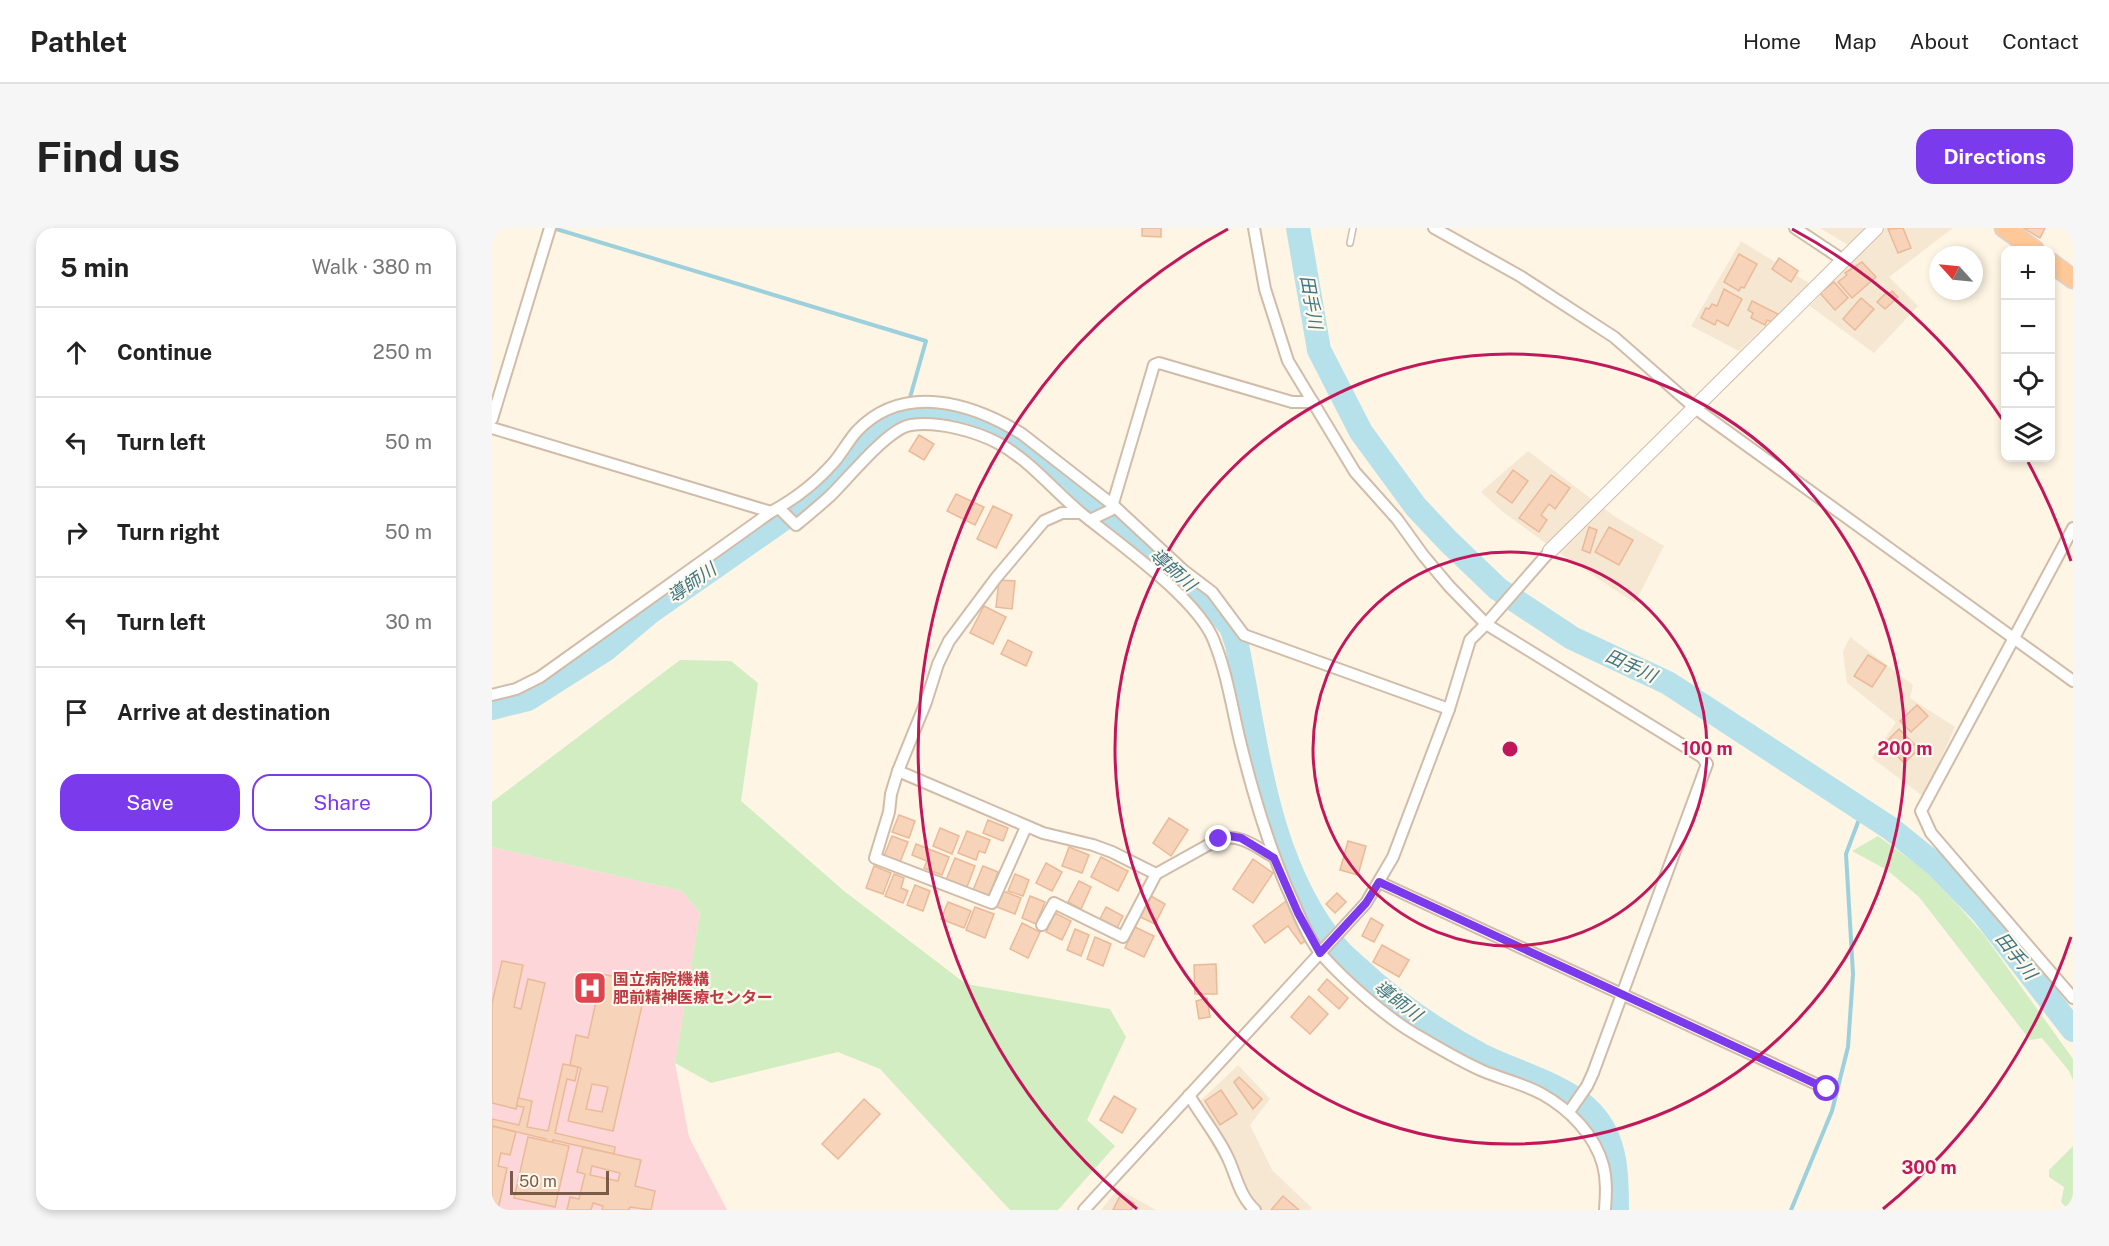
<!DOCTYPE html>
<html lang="en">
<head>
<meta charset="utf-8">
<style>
  :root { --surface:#fff; --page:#f6f6f6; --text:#222; --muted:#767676; --line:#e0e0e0; --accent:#7c3aed }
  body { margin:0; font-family:"Public Sans","Noto Sans JP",sans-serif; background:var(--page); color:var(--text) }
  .controls { position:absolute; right:18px; top:18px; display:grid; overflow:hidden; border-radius:12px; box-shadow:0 3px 9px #0003 }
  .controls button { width:54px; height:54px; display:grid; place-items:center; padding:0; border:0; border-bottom:2px solid var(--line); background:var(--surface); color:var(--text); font:30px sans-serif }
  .compass { position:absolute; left:1437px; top:18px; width:54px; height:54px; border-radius:50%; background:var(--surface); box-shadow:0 3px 9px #0003; rotate:297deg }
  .scale { position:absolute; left:18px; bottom:15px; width:99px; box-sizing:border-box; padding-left:6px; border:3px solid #795b47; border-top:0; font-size:16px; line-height:21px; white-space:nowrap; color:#795b47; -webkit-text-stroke:4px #fff8ec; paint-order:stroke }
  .stop { position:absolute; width:18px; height:18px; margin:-14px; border:4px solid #7c3aed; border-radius:50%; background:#fff }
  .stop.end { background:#7c3aed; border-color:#fff; box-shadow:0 2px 6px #0008 }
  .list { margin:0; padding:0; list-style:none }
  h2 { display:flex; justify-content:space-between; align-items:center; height:78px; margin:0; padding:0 24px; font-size:26px }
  h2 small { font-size:20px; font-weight:400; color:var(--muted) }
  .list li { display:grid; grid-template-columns:39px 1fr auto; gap:18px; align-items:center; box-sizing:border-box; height:90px; padding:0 24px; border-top:2px solid var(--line) }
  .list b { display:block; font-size:22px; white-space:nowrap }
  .list em { font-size:20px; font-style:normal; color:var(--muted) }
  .actions { display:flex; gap:12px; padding:18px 24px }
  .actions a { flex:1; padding:14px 0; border:2px solid var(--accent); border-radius:18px; text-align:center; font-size:21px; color:var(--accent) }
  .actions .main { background:var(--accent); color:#fff }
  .icon { flex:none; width:33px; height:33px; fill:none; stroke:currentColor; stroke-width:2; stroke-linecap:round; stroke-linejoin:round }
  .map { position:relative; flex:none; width:1581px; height:982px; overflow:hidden; border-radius:18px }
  header { display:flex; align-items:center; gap:36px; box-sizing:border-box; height:84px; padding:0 30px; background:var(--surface); border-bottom:2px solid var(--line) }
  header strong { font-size:28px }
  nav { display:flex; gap:33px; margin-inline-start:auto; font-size:21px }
  .intro { display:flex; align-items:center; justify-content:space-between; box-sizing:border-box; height:144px; padding:0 36px }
  h1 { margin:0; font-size:42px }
  .button { padding:15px 27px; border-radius:18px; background:var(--accent); color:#fff; font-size:21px; font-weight:700 }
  main { display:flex; gap:36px; padding:0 36px }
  aside { flex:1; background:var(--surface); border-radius:18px; box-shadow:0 3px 9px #0003 }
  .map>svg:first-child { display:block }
  .residential { fill:#f6e7d2 }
  .medical { fill:#fdd6da }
  .green { fill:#d2edc1 }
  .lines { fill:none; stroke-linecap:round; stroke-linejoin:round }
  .stream { stroke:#9cd0dc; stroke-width:4 }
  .river { stroke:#b7e1ea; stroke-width:24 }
  .building { fill:#f6d3b9; stroke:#eaba98; stroke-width:1.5; fill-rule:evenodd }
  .service-casing { stroke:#d1bca9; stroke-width:8 }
  .minor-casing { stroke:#d1bca9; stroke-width:14 }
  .tertiary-casing { stroke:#d1bca9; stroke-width:16 }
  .trunk-casing { stroke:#dcd4cf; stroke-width:21 }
  .service { stroke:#fff; stroke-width:5 }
  .minor { stroke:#fff; stroke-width:10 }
  .tertiary { stroke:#fff; stroke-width:14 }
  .trunk { stroke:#fec898; stroke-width:18 }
  .route { stroke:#7c3aed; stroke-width:8 }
  .ring { fill:none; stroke:#c2185b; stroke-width:3 }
  .labels { text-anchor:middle; stroke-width:4.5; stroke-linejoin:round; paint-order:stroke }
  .health-label { font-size:16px; font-weight:bold; fill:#be3a42; stroke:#fff8ec; text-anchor:start }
  .water-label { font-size:18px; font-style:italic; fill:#3c7887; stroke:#fff8ec }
  .centre { fill:#c2185b; stroke:#fff8ec; stroke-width:3 }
  .ring-label { font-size:18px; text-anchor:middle; font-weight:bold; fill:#c2185b; stroke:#fff8ec; stroke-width:4.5; stroke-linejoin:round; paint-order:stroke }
</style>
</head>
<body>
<header>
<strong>Pathlet</strong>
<nav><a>Home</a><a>Map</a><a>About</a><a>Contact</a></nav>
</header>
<div class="intro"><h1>Find us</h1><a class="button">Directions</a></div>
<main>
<aside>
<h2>5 min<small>Walk · 380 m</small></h2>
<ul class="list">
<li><svg class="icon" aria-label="ahead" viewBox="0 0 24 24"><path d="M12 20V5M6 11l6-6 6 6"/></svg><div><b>Continue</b></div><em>250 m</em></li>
<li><svg class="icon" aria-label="left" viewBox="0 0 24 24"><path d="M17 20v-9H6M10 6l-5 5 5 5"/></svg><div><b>Turn left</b></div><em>50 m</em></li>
<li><svg class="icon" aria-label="right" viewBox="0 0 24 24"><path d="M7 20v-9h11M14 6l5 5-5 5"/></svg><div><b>Turn right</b></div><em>50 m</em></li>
<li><svg class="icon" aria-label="left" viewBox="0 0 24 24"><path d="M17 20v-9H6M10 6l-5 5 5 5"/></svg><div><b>Turn left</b></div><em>30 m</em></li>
<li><svg class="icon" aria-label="arrive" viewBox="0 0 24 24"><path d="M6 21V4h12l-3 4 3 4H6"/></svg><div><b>Arrive at destination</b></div></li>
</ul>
<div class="actions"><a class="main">Save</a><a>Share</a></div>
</aside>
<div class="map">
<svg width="1581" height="982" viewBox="0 0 1581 982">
  <rect width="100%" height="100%" fill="#fef5e4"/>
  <g class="residential">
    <polygon points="1328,0 1375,0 1356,17"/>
    <polygon points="1393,0 1461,0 1397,49 1426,78 1382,125 1318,78 1367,24"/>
    <polygon points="1249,13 1317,55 1247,123 1199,98"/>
    <polygon points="1036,223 1122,288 1172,318 1143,375 1063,322 1011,284 989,264"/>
    <polygon points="1358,409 1421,457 1418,470 1463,499 1432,569 1380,530 1404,494 1355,455 1351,424"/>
    <polygon points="746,837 778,871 758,897 780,942 820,980 818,982 759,982 752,974 700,881"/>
    <polygon points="626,961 664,982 609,982"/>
  </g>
  <polygon class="medical" points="0,619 190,663 208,685 183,835 197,909 235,982 0,982"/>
  <g class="green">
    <polygon points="188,432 239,433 266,455 249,573 352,663 474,756 618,781 634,809 595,892 623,918 566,982 518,982 388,841 346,824 219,855 183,835 208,685 190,663 0,619 0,574"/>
    <polygon points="1386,608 1432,642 1464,675 1492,707 1581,831 1581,852 1577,843 1550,810 1538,812 1427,669 1395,642 1360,623"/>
    <polygon points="1581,918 1581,982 1577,982 1569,974 1572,959 1557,949 1557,942"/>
  </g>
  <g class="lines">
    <g class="stream">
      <polyline points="61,0 434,113 413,187"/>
      <polyline points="1299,982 1340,883 1356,819 1361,746 1354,626 1371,581"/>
    </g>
    <g class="river">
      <polyline points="806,0 827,122 869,204 924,279 956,313 1006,361 1080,410 1176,455 1398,600 1444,637 1490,684 1581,802"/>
      <path d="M0,480L36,471L113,422L157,385L316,274L350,245L386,205L413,187L441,184H462L482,190L506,201L534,220L575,256L605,277L714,370L739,399L745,417C766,521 775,636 845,720C851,727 858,733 865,739C902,774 946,804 991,828C1025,845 1072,856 1099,884C1125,911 1125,947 1125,982"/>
    </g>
  </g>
  <g class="building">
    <polygon points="650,0 669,0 669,9 650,8"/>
    <polygon points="1411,0 1419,20 1406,25 1396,1"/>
    <polygon points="1531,0 1553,0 1548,10"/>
    <polygon points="1247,26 1265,36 1252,60 1249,59 1247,63 1232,54"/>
    <polygon points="1287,30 1306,43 1299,54 1280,41"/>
    <polygon points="1370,34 1384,49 1360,70 1346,54 1355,47 1353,45"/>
    <polygon points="1342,54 1356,70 1343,82 1328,65"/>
    <polygon points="1232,61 1250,71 1236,98 1225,92 1223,97 1209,90 1214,80 1217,81 1220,76 1225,78"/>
    <polygon points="1400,63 1406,69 1393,81 1385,74 1395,64 1397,66"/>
    <polygon points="1369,70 1382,81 1363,102 1351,91"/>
    <polygon points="1260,73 1286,86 1282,95 1275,92 1273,97 1259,90 1261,85 1256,82"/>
    <polygon points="427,207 442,216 432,232 417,223"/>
    <polygon points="1021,242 1036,253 1020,275 1005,264"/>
    <polygon points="1059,247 1078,260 1063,281 1057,276 1049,287 1055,292 1047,304 1027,290"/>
    <polygon points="464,266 492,279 483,297 455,283"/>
    <polygon points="501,278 520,287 504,320 485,311"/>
    <polygon points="1097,299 1105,302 1098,325 1090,322"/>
    <polygon points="1117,299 1141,312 1127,337 1103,324"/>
    <polygon points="507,352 523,353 520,381 504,379"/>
    <polygon points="492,378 514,389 501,416 478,405"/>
    <polygon points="516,412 540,424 534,438 509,426"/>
    <polygon points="1376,427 1394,438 1380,459 1362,448"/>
    <polygon points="1425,477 1436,488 1419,504 1408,493"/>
    <polygon points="1407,501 1427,521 1412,535 1393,515"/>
    <polygon points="407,587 423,593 417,610 400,604"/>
    <polygon points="677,590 696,602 679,628 661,615"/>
    <polygon points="496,592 516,600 511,613 491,605"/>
    <polygon points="448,600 467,608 460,626 441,618"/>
    <polygon points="475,603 498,612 493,625 487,623 484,632 466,625"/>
    <polygon points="400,608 416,614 408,634 392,628"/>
    <polygon points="856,613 874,618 866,647 848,642"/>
    <polygon points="424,616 457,629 450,647 432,640 435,633 420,627"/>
    <polygon points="577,619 597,627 590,645 570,638"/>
    <polygon points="609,629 636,643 626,663 599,649"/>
    <polygon points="463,630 483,638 475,659 454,652"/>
    <polygon points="761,631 781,645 761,675 741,661"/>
    <polygon points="554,635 570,644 560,663 544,655"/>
    <polygon points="382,638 399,645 391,666 374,660"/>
    <polygon points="491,638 506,644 497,668 481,662"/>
    <polygon points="402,646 412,650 409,660 416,663 411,675 393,668"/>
    <polygon points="523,646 537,652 531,668 516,663"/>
    <polygon points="587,653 599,659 589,681 576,674"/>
    <polygon points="423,657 438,663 431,683 415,677"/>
    <polygon points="511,663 529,670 523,686 505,679"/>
    <polygon points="845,665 854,674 843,685 834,676"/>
    <polygon points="538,668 553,674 544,696 530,690"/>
    <polygon points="659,668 673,676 663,696 648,689"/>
    <polygon points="794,673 816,711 809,716 796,698 773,715 761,698"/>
    <polygon points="456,674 479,683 472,700 449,691"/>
    <polygon points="483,679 502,686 493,710 474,702"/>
    <polygon points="614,679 631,688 625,700 608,691"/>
    <polygon points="563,685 579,693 570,712 554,704"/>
    <polygon points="879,690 891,697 882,714 870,708"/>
    <polygon points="530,695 548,704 536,730 518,721"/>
    <polygon points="643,699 662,708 652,729 633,720"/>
    <polygon points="583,701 597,707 589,728 575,722"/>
    <polygon points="603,709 619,716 611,738 595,731"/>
    <polygon points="890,717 917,732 907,749 881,734"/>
    <polygon points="10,733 31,737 22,779 29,781 36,751 53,755 24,881 0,875 0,775"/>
    <polygon points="724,736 725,766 703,766 702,737"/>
    <path d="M110,746L129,750L124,773L135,775L140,753L155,756L121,903L76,893L89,840L78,837L84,807L96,810ZM100,856L116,859L110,884L94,881Z"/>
    <polygon points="835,751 856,770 847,781 826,762"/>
    <polygon points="817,768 836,786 818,806 799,789"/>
    <polygon points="715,770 718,789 707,791 704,773"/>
    <polygon points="71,836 86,839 83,853 75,851 63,905 123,919 122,926 61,912 61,914 53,913 54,911 0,898 0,891 27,897 32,879 25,878 26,870 40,873 35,899 56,903"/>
    <polygon points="747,849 770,871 761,881 742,854"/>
    <polygon points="729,862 745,886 728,897 713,873"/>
    <polygon points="622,868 644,881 630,905 608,892"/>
    <polygon points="372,871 388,886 346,931 330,916"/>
    <polygon points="0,898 24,904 18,927 9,925 6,938 15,940 6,982 0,982"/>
    <polygon points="36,909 77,918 63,979 22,970"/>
    <path d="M91,919L149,932L143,958L163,963L159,982L138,979L137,982H110L111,978L101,975L99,982H75L78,969L87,971L93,946L85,944ZM100,938L128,945L126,953L98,947Z"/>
    <polygon points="628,968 642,975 639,982 621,982"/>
    <polygon points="791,968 807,982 779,982"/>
  </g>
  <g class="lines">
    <g class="service-casing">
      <polyline id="service" points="858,15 861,0"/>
    </g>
    <g class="minor-casing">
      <g id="minor">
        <polyline points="762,0 773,61 796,133 863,244 905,291 931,327 957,358 994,396 1210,529 1215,536 1101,845 1095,858 1077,884"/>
        <polyline points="942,0 1028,48 1122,109 1203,180 1581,453"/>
        <polyline points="1303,0 1351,32"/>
        <polyline points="0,191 58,0"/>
        <polyline points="0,200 279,284"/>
        <path d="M287,280L304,297C315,288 327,278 338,268C356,251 396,200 419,197C446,193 483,203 506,215C539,233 561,262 589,285C626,315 706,371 722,413C735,445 740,480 748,513C761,566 777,621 800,671C808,689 817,712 830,727C852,752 895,790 923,806C945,819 968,833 991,843C1010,851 1032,856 1050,866C1077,881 1103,907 1111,937C1115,952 1114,967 1113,982"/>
        <polyline points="598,292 619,282 662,137 667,135 800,174 821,174"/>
        <polyline points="1581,300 1429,583 1439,605 1581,770"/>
        <path d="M0,467L24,461L48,449L279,284C303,271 325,254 343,233C351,223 357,212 365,203C412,154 480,175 530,206L621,277L691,342L720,364L752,407L957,481"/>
        <path d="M406,543L551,605L601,617L620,624L664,646L727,611C748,605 764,619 782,629"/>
        <polyline points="534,599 500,675 383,630 397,584 399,566 406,543 434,474 446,436 457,413 504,350 552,293 570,285 588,285"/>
        <polyline points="887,654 1335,861"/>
        <polyline points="550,697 562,675 631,709 664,646"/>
        <path d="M697,867C709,888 725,907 735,928C744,946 747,968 763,982"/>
        <polyline points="592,982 874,675 901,629 957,481 978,412 994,396 1058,323"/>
      </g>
    </g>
    <g class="tertiary-casing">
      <polyline id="tertiary" points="1058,323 1384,0"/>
    </g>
    <g class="trunk-casing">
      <g id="trunk">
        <polyline points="1512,0 1543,22"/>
        <polyline points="1558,34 1581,51"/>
      </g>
    </g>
    <use href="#service" class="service"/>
    <use href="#minor" class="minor"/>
    <use href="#tertiary" class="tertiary"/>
    <use href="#trunk" class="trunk"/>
  </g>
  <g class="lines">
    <polyline class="route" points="727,611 738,608 749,610 782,630 806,685 828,725 874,675 887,654 1335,861"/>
  </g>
  <g class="ring">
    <circle cx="1018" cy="521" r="197"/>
    <circle cx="1018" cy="521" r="395"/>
    <path d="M1579 709A592 592 0 0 1 1391 981M645 981A592 592 0 0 1 736 1M1300 1A592 592 0 0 1 1512 194M1536 234A592 592 0 0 1 1579 333"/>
  </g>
  <defs>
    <g id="hospital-square" transform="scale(1.725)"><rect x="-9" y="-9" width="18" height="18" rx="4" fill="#e0444e" stroke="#fff8ec"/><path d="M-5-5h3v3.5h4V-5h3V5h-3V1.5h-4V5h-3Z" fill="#fff"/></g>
  </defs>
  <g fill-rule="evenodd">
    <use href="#hospital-square" x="98" y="760"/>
  </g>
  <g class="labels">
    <g class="health-label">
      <text x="121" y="757">国立病院機構<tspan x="121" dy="18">肥前精神医療センター</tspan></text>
    </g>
    <g class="water-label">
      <text transform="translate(819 74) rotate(80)" y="6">田手川</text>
      <text transform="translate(681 342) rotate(41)" y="6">導師川</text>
      <text transform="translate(200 355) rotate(-35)" y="6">導師川</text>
      <text transform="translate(1139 438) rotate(25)" y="6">田手川</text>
      <text transform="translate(1524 728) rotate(52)" y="6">田手川</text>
      <text transform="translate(906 773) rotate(37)" y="6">導師川</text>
    </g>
  </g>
  <circle cx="1018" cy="521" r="9" class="centre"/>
  <g class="ring-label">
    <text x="1215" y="527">100 m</text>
    <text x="1413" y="527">200 m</text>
    <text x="1437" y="946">300 m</text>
  </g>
</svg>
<div class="controls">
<button>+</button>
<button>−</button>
<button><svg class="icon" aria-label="locate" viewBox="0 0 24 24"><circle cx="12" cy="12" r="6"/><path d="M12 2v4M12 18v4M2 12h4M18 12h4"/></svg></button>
<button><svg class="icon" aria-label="layers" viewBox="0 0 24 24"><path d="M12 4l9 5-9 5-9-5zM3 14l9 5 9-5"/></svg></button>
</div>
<svg class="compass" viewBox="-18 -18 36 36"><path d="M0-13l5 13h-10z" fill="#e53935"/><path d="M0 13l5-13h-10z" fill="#767676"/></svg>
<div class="scale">50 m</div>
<div class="stop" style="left:1335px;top:861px"></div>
<div class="stop end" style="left:727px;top:611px"></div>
</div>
</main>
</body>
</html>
